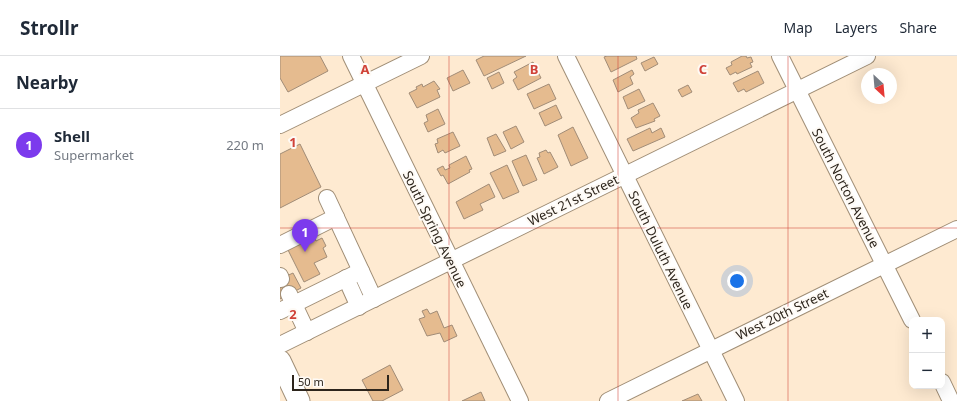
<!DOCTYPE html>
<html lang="en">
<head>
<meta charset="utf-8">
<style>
  :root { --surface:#fff; --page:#f2f2f3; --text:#1f2937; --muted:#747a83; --line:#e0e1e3; --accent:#7c3aed }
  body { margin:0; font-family:"Noto Sans",sans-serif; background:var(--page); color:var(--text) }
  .controls { position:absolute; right:12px; bottom:12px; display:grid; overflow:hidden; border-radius:8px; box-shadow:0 4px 16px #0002 }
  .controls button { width:36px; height:36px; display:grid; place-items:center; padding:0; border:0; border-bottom:1px solid var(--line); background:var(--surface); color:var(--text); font:20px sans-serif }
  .compass { position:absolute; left:581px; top:12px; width:36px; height:36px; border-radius:50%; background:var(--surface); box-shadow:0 4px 16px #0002; rotate:154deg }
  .scale { position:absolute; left:12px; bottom:10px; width:97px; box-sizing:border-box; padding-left:4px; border:2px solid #2d251c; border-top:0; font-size:11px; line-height:14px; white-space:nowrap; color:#2d251c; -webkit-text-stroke:3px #fefaf5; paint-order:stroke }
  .you { position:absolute; left:457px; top:225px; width:14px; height:14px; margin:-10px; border:3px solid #fff; border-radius:50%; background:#1a73e8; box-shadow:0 0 0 6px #1a73e833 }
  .badge { display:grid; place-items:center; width:26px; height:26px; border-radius:50%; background:var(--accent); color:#fff; font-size:13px; font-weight:700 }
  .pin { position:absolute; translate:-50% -33px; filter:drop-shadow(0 1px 2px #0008) }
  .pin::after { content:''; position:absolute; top:21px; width:14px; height:12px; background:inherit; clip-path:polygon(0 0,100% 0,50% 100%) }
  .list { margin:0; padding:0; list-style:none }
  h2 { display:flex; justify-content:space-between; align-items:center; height:52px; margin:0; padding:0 16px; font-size:17px }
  h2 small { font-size:13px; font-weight:400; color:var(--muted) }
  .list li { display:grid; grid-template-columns:26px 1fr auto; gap:12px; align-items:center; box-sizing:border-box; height:72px; padding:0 16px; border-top:1px solid var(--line) }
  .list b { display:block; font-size:15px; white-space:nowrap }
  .list p { margin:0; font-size:13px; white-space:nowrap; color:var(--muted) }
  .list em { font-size:13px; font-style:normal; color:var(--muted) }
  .map { position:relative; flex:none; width:677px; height:345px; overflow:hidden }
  header { display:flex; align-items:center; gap:24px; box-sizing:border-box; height:56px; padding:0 20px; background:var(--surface); border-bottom:1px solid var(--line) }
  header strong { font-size:19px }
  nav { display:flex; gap:22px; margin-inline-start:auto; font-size:14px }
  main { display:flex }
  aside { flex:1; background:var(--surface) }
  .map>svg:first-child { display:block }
  .building { fill:#e5bb8f; stroke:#a18c77 }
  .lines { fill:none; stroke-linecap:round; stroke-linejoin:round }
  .minor-casing { stroke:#a08e76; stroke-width:18 }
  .major-casing { stroke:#a08e76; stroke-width:23 }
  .minor { stroke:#fff; stroke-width:16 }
  .major { stroke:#fff; stroke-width:21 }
  .grid { fill:none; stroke:#d04238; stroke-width:1; stroke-opacity:0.55 }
  .labels { text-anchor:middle; stroke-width:4; stroke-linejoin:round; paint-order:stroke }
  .street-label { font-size:13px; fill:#2d251c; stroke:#fefaf5 }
  .grid-label { font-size:13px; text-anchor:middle; font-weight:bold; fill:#d04238; stroke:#fefaf5; stroke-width:4; stroke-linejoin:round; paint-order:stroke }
</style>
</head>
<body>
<header>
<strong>Strollr</strong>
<nav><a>Map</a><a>Layers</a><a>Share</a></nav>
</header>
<main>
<aside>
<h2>Nearby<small></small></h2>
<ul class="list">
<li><span class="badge">1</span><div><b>Shell</b><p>Supermarket</p></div><em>220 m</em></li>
</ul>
</aside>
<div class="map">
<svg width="677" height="345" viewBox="0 0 677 345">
  <rect width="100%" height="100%" fill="#feead1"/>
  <g class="building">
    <polygon points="0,0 40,0 48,15 8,36 0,22"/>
    <polygon points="204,0 246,0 204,20 196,4"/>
    <polygon points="327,0 356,0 357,3 331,16 324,1"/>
    <polygon points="462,0 466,0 467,2 471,1 473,6 470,7 472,11 457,18 456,16 450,19 446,12 452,9 451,6"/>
    <polygon points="374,1 378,8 365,15 361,7"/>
    <polygon points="253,6 261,22 238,34 233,24 237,21 234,16"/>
    <polygon points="183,14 190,27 173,35 167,22"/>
    <polygon points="352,14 354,18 350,21 353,28 338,36 333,24"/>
    <polygon points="478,15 484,27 466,36 464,33 458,36 453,27"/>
    <polygon points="219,16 224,27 212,33 207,22"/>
    <polygon points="154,25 160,33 157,34 160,41 137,52 129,37 137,33 136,31 142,28 143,31"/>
    <polygon points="269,28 276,43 254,53 247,38"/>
    <polygon points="408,29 412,36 402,41 398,34"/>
    <polygon points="359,33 365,45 348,53 343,41"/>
    <polygon points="373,47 380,60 374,63 375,65 356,72 351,62 359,57 358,54"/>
    <polygon points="276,49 282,62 265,70 259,57"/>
    <polygon points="158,53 165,68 148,76 144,67 148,65 146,59"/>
    <polygon points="236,70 244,86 231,93 223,76"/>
    <polygon points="293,71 308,102 291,110 278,79"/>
    <polygon points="370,72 372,77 381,72 385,81 353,95 347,83"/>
    <polygon points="173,76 180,90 165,97 163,94 158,97 155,88 158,87 157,83"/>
    <polygon points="216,78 226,95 214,100 207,82"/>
    <polygon points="20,88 41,131 0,152 0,98"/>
    <polygon points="266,94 268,97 270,96 278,111 264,118 257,102 260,101 259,97"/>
    <polygon points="246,99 257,124 243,130 232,105"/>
    <polygon points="186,100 192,113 189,114 190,116 168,128 163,119 161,120 157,113 163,110 165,114 170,112 169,109"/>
    <polygon points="227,109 239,136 223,143 210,117"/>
    <polygon points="209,128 215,141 200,148 203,154 184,163 176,146"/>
    <polygon points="32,177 36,185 42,182 46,190 43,192 47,201 34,207 40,218 24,226 6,190"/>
    <polygon points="13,217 21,232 0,243 0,223"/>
    <polygon points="147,253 150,258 157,255 164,272 172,269 177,280 164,286 160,277 147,280 139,263 145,261 142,255"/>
    <polygon points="110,309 123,334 102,345 93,345 82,324"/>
    <polygon points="201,336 205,345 182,345"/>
    <polygon points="418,338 422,345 402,345"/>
  </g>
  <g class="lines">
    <g class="minor-casing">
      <g id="minor">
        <polyline points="71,0 240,345"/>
        <polyline points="286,0 456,345"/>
        <polyline points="500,0 632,264"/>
        <polyline points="0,69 141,0"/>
        <polyline points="47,142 94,243"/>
        <polyline points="0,189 56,161"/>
        <polyline points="0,220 1,223"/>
        <polyline points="66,222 79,251"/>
        <polyline points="9,238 27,276"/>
        <polyline points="0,255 81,215"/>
        <polyline points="0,289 587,0"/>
        <polyline points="662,326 671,345"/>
        <polyline points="328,345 677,173"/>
      </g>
    </g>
    <g class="major-casing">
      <polyline id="major" points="0,305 19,345"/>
    </g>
    <use href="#minor" class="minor"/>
    <use href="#major" class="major"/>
  </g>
  <path class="grid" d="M169,0V345M338,0V345M508,0V345M0,172H677"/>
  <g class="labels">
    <g class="street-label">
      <text transform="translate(566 132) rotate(63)" y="5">South Norton Avenue</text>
      <text transform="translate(293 144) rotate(-26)" y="5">West 21st Street</text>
      <text transform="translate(155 173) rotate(64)" y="5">South Spring Avenue</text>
      <text transform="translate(381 194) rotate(64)" y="5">South Duluth Avenue</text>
      <text transform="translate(502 258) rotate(-26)" y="5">West 20th Street</text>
    </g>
  </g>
  <g class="grid-label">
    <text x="85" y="18">A</text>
    <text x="254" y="18">B</text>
    <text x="423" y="18">C</text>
    <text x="13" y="91">1</text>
    <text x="13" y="263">2</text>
  </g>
</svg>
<div class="controls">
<button>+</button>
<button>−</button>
</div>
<svg class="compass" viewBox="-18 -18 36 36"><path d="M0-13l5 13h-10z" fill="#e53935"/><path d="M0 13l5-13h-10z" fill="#747a83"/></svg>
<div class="scale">50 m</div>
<div class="you"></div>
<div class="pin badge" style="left:25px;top:196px">1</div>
</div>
</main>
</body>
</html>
